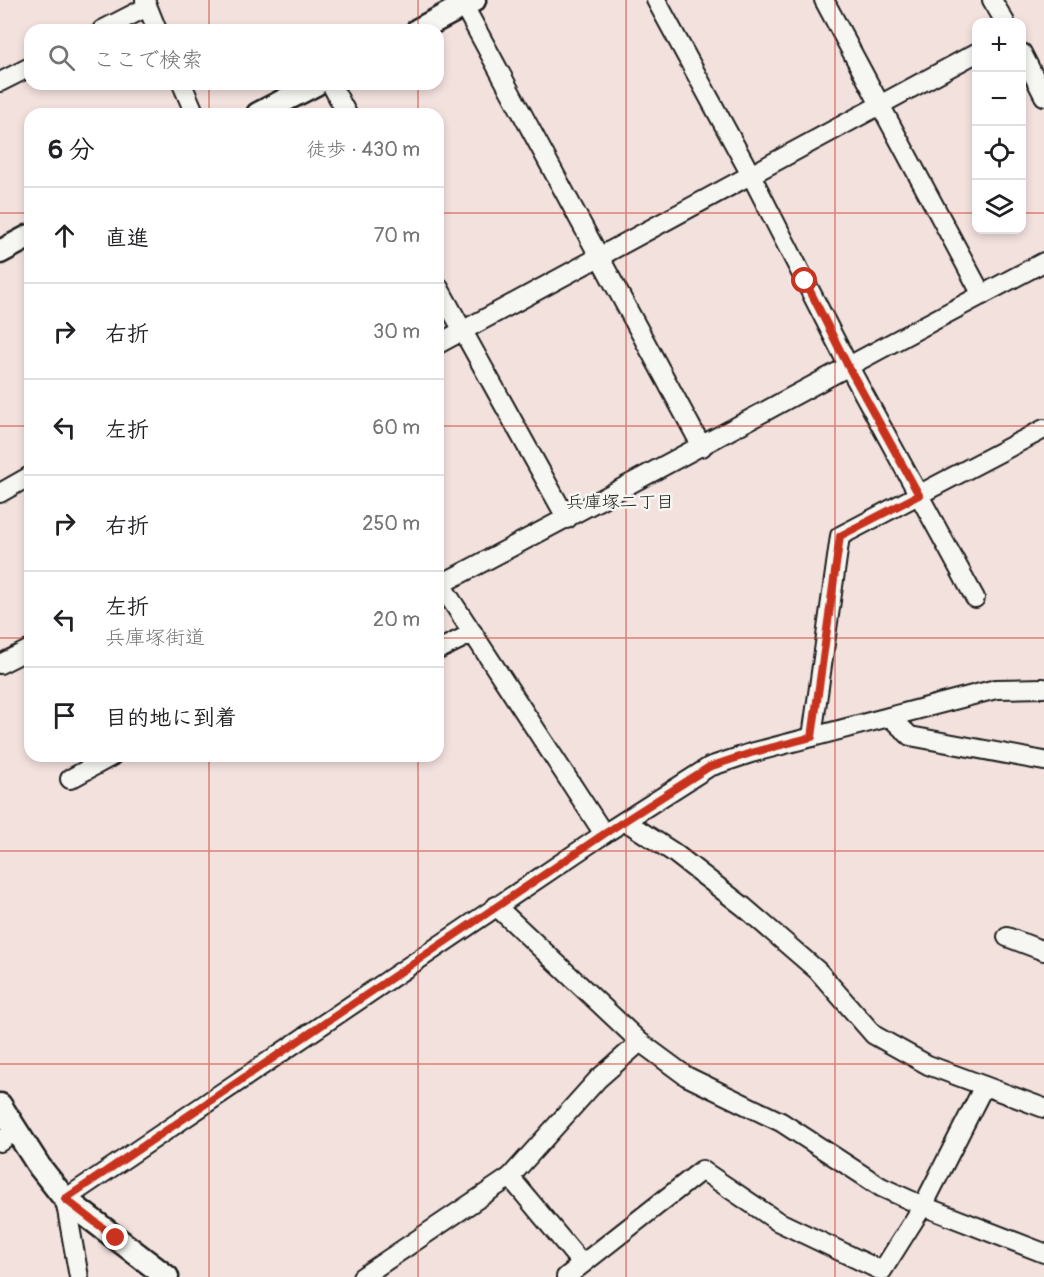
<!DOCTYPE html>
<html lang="ja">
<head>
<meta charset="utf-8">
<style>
  :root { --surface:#fff; --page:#f6f6f6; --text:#202124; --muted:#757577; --line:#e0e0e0 }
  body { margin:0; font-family:Pangolin,"Klee One",sans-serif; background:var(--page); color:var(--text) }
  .controls { position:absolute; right:18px; top:18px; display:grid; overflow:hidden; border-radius:12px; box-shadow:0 3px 9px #0003 }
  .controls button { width:54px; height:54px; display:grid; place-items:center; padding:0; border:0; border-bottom:2px solid var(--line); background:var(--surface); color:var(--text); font:30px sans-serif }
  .stop { position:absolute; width:18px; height:18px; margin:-14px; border:4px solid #c8321e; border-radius:50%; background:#fff }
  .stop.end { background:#c8321e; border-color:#fff; box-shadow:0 2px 6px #0008 }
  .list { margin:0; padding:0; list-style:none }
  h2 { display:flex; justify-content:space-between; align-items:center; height:78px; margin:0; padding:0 24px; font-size:26px }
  h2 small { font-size:20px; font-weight:400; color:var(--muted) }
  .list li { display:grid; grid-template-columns:39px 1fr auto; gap:18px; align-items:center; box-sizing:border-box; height:96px; padding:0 24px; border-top:2px solid var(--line) }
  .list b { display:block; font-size:22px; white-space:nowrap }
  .list p { margin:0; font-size:20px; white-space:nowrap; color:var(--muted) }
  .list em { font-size:20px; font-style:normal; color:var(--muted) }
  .icon { flex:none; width:33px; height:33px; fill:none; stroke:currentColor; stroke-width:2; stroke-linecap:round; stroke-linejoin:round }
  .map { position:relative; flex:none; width:1044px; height:1277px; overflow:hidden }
  .search { position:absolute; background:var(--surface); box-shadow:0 3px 9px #0003; left:24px; top:24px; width:420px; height:66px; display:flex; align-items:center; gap:15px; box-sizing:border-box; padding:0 21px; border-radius:18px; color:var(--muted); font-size:22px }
  .panel { position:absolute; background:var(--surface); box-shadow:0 3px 9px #0003; left:24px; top:108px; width:420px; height:654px; border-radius:18px }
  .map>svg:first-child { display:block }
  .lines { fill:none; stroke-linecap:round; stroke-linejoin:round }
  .minor-casing { stroke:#1c1c1c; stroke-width:22 }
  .tertiary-casing { stroke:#1c1c1c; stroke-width:27 }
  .minor { stroke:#f6f6f2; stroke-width:18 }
  .tertiary { stroke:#f6f6f2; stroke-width:22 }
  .route { stroke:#c8321e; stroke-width:8 }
  .grid { fill:none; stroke:#c8321e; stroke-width:1.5; stroke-opacity:0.55 }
  .labels { text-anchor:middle; stroke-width:5; stroke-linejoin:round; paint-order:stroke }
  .neighbourhood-label { font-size:18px; fill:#1c1c1c; stroke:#f6f6f2 }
</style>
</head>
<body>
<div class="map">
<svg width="1044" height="1277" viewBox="0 0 1044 1277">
  <rect width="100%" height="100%" fill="#f3e1de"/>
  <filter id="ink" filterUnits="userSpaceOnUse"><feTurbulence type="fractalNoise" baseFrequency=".0167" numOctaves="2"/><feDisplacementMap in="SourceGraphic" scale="12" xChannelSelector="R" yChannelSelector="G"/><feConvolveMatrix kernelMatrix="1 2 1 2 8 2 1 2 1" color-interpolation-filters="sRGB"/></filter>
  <g filter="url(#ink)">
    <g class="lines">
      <g class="minor-casing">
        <g id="minor">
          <polyline points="145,0 157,30"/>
          <polyline points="656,0 751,175 848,365 975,598"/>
          <polyline points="824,0 982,295"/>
          <polyline points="992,0 1005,22"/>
          <polyline points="464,6 702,447"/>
          <polyline points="102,30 147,7"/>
          <polyline points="1022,53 1044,96"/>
          <polyline points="0,82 30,67"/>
          <polyline points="182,84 195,114"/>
          <polyline points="331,84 347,114"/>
          <polyline points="438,286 567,519"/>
          <polyline points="438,344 976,53"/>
          <polyline points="0,493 30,476"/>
          <polyline points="438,580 604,834"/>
          <path d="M441,584C643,479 842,368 1044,262"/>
          <polyline points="438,650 473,633"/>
          <polyline points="0,664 30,649"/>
          <polyline points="890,717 910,736 1044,761"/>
          <polyline points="812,737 840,536 1044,429"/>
          <polyline points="70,779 112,756"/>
          <polyline points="625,821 673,852 744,907 818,971 874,1035 928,1065 1044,1108"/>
          <polyline points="496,906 640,1042 686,1076 781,1122 881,1187 923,1206 984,1086"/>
          <polyline points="1007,937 1044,951"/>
          <polyline points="0,1142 15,1130"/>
          <polyline points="510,1177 582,1264"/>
          <polyline points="79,1277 65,1199 604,834 709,767 751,753 996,689 1044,688"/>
          <polyline points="362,1277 510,1177 598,1079 640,1042"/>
          <polyline points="566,1277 702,1170 777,1221 882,1271 923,1206 1044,1253"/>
        </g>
      </g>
      <g class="tertiary-casing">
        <g id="tertiary">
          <polyline points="418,30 474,0"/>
          <polyline points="258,114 316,84"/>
          <polyline points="0,252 30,236"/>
          <polyline points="0,1105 39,1166 65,1199 167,1277"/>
        </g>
      </g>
      <use href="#minor" class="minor"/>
      <use href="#tertiary" class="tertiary"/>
    </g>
  </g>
  <g class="lines" filter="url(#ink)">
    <polyline class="route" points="116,1238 65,1199 604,834 709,767 751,753 812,737 840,536 919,495 848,366 805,281"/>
  </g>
  <path class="grid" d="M209,0V30M418,0V30M626,0V1277M835,0V1277M209,84V114M418,84V114M0,213H30M438,213H976M1022,213H1044M0,426H30M438,426H1044M0,638H30M438,638H1044M209,756V1277M418,756V1277M0,851H1044M0,1064H1044"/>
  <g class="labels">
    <g class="neighbourhood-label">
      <text x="620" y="508">兵庫塚二丁目</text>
    </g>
  </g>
</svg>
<div class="controls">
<button>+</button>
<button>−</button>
<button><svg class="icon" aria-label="locate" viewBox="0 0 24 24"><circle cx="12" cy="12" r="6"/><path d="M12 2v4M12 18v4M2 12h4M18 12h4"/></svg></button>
<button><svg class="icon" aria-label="layers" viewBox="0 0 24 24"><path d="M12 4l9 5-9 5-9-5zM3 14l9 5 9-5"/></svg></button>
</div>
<div class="stop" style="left:805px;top:281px"></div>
<div class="stop end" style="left:116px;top:1238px"></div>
<div class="search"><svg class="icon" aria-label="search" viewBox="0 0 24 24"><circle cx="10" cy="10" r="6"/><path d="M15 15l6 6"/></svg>ここで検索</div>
<section class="panel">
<h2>6 分<small>徒歩 · 430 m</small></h2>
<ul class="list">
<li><svg class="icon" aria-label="ahead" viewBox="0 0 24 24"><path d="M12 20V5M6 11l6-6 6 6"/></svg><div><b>直進</b></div><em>70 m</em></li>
<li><svg class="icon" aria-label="right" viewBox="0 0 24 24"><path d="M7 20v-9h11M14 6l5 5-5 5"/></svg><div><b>右折</b></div><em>30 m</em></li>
<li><svg class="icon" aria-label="left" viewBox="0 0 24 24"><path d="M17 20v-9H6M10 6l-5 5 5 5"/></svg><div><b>左折</b></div><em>60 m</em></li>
<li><svg class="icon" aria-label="right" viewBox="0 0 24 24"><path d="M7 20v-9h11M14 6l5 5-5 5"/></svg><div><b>右折</b></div><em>250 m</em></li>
<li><svg class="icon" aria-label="left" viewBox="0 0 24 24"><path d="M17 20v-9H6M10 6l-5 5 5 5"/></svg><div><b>左折</b><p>兵庫塚街道</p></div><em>20 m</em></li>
<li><svg class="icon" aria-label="arrive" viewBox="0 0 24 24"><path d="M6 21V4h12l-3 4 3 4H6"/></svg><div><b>目的地に到着</b></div></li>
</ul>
</section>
</div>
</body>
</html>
